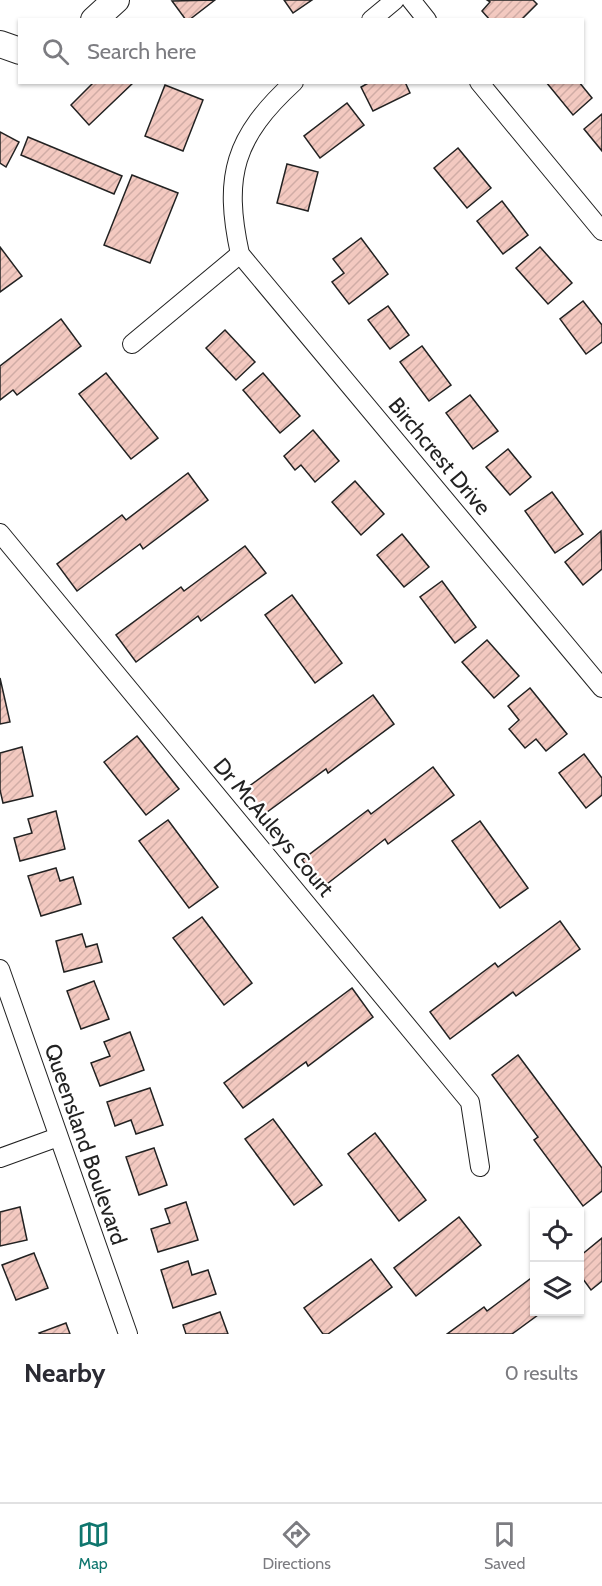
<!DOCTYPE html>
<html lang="en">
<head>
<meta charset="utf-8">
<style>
  :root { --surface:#fff; --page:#f7f7f7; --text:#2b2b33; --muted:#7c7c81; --line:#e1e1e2; --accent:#0f766e }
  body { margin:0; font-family:Cabin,sans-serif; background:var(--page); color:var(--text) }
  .controls { position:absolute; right:18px; bottom:18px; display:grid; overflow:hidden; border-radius:0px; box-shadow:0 2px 4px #0004 }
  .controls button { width:54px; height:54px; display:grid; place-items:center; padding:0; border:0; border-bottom:2px solid var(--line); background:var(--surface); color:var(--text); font:30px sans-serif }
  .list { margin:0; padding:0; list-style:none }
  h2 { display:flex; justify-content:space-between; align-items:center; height:78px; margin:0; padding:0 24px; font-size:26px }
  h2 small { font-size:20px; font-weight:400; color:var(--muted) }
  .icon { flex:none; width:33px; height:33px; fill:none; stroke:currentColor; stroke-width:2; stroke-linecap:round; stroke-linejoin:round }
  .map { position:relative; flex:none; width:602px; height:1334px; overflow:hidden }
  .search { position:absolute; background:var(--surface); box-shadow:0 2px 4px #0004; left:18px; right:18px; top:18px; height:66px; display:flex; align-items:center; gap:15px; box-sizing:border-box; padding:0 21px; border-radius:0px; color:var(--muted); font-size:22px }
  .sheet { height:168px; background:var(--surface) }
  nav { display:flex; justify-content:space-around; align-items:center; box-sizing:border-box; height:84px; border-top:2px solid var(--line); background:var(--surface); font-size:16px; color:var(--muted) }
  nav a { display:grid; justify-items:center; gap:3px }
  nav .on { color:var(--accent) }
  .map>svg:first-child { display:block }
  .building { fill:url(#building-hatch); stroke:#222; stroke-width:1.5 }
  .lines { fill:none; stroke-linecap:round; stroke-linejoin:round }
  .street-casing { stroke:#222; stroke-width:20 }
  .secondary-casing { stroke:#222; stroke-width:28 }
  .street { stroke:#fff; stroke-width:18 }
  .secondary { stroke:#fff; stroke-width:26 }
  .labels { text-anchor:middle; stroke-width:4.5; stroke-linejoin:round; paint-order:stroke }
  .street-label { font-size:22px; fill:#222; stroke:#fff }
</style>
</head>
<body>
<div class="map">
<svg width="602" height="1334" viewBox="0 0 602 1334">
  <defs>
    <pattern id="building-hatch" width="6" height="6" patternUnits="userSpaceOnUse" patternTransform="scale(1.5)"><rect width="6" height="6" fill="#f3c9c0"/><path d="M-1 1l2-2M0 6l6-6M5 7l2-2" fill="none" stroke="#d0aca5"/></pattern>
  </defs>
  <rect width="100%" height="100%" fill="#fff"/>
  <g class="building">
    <polygon points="215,0 189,20 186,20 172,1"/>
    <polygon points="284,0 312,0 293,13"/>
    <polygon points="487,0 533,0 537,4 521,20 490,20 482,11 490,2"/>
    <polygon points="94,82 134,82 89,125 71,105"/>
    <polygon points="370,82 405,82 410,93 373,111 361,87"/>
    <polygon points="546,82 579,82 592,98 573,115"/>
    <polygon points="165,85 203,100 183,151 145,136"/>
    <polygon points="347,103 364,125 320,158 304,136"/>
    <polygon points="602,114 602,151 584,129"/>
    <polygon points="0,132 19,142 6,167 0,163"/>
    <polygon points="28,137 122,176 114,194 21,155"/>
    <polygon points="458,148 491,188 467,208 434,168"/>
    <polygon points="287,164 318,172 308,211 277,203"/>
    <polygon points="132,175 178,193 150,263 104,245"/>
    <polygon points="502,201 528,235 503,254 477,221"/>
    <polygon points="361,238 388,274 349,304 332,282 344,273 333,259"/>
    <polygon points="0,247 22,276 0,292"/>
    <polygon points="540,247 572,283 548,304 516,268"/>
    <polygon points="583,301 602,325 602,342 586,354 560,319"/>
    <polygon points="388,306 409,335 390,349 368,320"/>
    <polygon points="61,319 81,346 17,395 13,390 0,400 0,366"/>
    <polygon points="225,330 255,362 236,380 206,348"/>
    <polygon points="422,346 451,385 429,401 400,362"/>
    <polygon points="106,373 158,438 131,459 79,394"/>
    <polygon points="263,373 300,416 280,433 243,390"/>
    <polygon points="470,395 498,431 473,449 446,413"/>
    <polygon points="313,430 339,461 315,482 301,465 295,470 284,456"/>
    <polygon points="508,449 531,477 510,495 486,467"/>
    <polygon points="188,473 208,500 143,549 140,544 77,591 57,564 122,515 126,520"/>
    <polygon points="355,481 384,514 361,535 332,502"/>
    <polygon points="552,492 583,534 555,553 525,511"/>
    <polygon points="601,531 602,569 583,585 565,562"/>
    <polygon points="402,534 429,567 404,587 377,555"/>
    <polygon points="245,546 266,573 201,621 198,616 136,662 116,635 181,587 184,591"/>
    <polygon points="442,581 476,627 455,643 420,597"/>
    <polygon points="292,595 342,663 315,683 265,615"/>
    <polygon points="487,640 519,676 494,698 462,662"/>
    <polygon points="0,678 10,722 0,724"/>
    <polygon points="530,688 567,734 546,751 536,739 525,748 509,729 519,720 508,706"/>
    <polygon points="373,695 394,724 328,773 326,769 263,815 244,790"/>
    <polygon points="137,736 179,789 146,815 104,762"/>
    <polygon points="22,747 33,796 3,803 0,790 0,753"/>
    <polygon points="584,754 602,778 602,795 586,808 559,773"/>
    <polygon points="433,767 454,795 388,844 385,839 323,887 302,860 368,810 371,814"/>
    <polygon points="56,811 65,849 20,861 14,838 32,833 28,819"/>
    <polygon points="168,820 218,887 189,908 139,841"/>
    <polygon points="480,821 528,888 500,908 452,841"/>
    <polygon points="56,868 60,881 73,877 81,904 41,916 28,876"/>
    <polygon points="202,917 252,983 224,1005 173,938"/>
    <polygon points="560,921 580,949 516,996 513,992 450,1039 430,1012 495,963 498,967"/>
    <polygon points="82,934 86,947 97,944 102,962 64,972 56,941"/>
    <polygon points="94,981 109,1019 81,1029 67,991"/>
    <polygon points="352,988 373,1017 308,1066 306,1062 243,1108 224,1083"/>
    <polygon points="130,1032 144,1070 100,1086 91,1063 110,1056 104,1042"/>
    <polygon points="518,1055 602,1168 602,1191 583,1206 534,1140 538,1137 492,1075"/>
    <polygon points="150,1088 163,1125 136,1134 131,1120 115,1126 107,1102"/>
    <polygon points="273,1119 322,1185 294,1205 245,1139"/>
    <polygon points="375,1133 426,1200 399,1221 348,1154"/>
    <polygon points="154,1148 167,1185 139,1195 126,1157"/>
    <polygon points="186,1202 198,1240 158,1252 151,1229 170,1223 165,1209"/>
    <polygon points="20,1207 27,1240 0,1246 0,1212"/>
    <polygon points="459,1217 481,1245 416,1296 394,1268"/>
    <polygon points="602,1238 602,1281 591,1290 580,1275 580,1256"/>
    <polygon points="34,1253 48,1288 16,1300 2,1265"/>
    <polygon points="371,1259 392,1287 328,1334 323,1334 304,1308"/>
    <polygon points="188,1261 192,1275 208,1270 216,1294 173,1308 161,1270"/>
    <polygon points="534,1276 534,1312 542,1312 512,1334 447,1334 484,1307 487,1311"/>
    <polygon points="220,1312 228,1334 186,1334 183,1325"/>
    <polygon points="66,1323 70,1334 40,1334 39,1333"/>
  </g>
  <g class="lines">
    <g class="street-casing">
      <g id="street">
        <polyline points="411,0 427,20"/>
        <polyline points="371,20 395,0"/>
        <path d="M294,82C234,137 223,176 240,254L602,688"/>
        <polyline points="479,82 602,231"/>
        <polyline points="132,344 240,254"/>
        <polyline points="0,533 470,1102 480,1167"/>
        <polyline points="0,969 128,1334"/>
        <polyline points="0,1158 58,1137"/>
      </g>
    </g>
    <g class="secondary-casing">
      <g id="secondary">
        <polyline points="94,20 116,0"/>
        <polyline points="0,44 20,51"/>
      </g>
    </g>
    <use href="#street" class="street"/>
    <use href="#secondary" class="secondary"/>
  </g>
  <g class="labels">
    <g class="street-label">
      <text transform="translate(440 456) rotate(50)" y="8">Birchcrest Drive</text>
      <text transform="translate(274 827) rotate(50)" y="8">Dr McAuleys Court</text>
      <text transform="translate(86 1144) rotate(71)" y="8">Queensland Boulevard</text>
    </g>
  </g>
</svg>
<div class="controls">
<button><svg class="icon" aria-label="locate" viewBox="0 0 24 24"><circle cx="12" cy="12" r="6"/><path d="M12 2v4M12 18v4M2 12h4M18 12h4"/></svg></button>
<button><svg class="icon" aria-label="layers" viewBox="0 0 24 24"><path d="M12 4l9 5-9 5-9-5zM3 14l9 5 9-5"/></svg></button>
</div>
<div class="search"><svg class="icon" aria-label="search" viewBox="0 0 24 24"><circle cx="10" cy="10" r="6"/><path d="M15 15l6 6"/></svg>Search here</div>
</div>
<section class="sheet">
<h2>Nearby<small>0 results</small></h2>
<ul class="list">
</ul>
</section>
<nav>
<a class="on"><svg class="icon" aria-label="map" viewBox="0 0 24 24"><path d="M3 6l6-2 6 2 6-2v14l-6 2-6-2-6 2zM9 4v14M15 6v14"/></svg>Map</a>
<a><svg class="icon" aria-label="directions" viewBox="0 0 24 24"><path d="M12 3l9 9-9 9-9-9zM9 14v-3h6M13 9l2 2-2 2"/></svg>Directions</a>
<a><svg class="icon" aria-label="saved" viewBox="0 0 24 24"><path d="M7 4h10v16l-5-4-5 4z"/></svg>Saved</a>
</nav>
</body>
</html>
